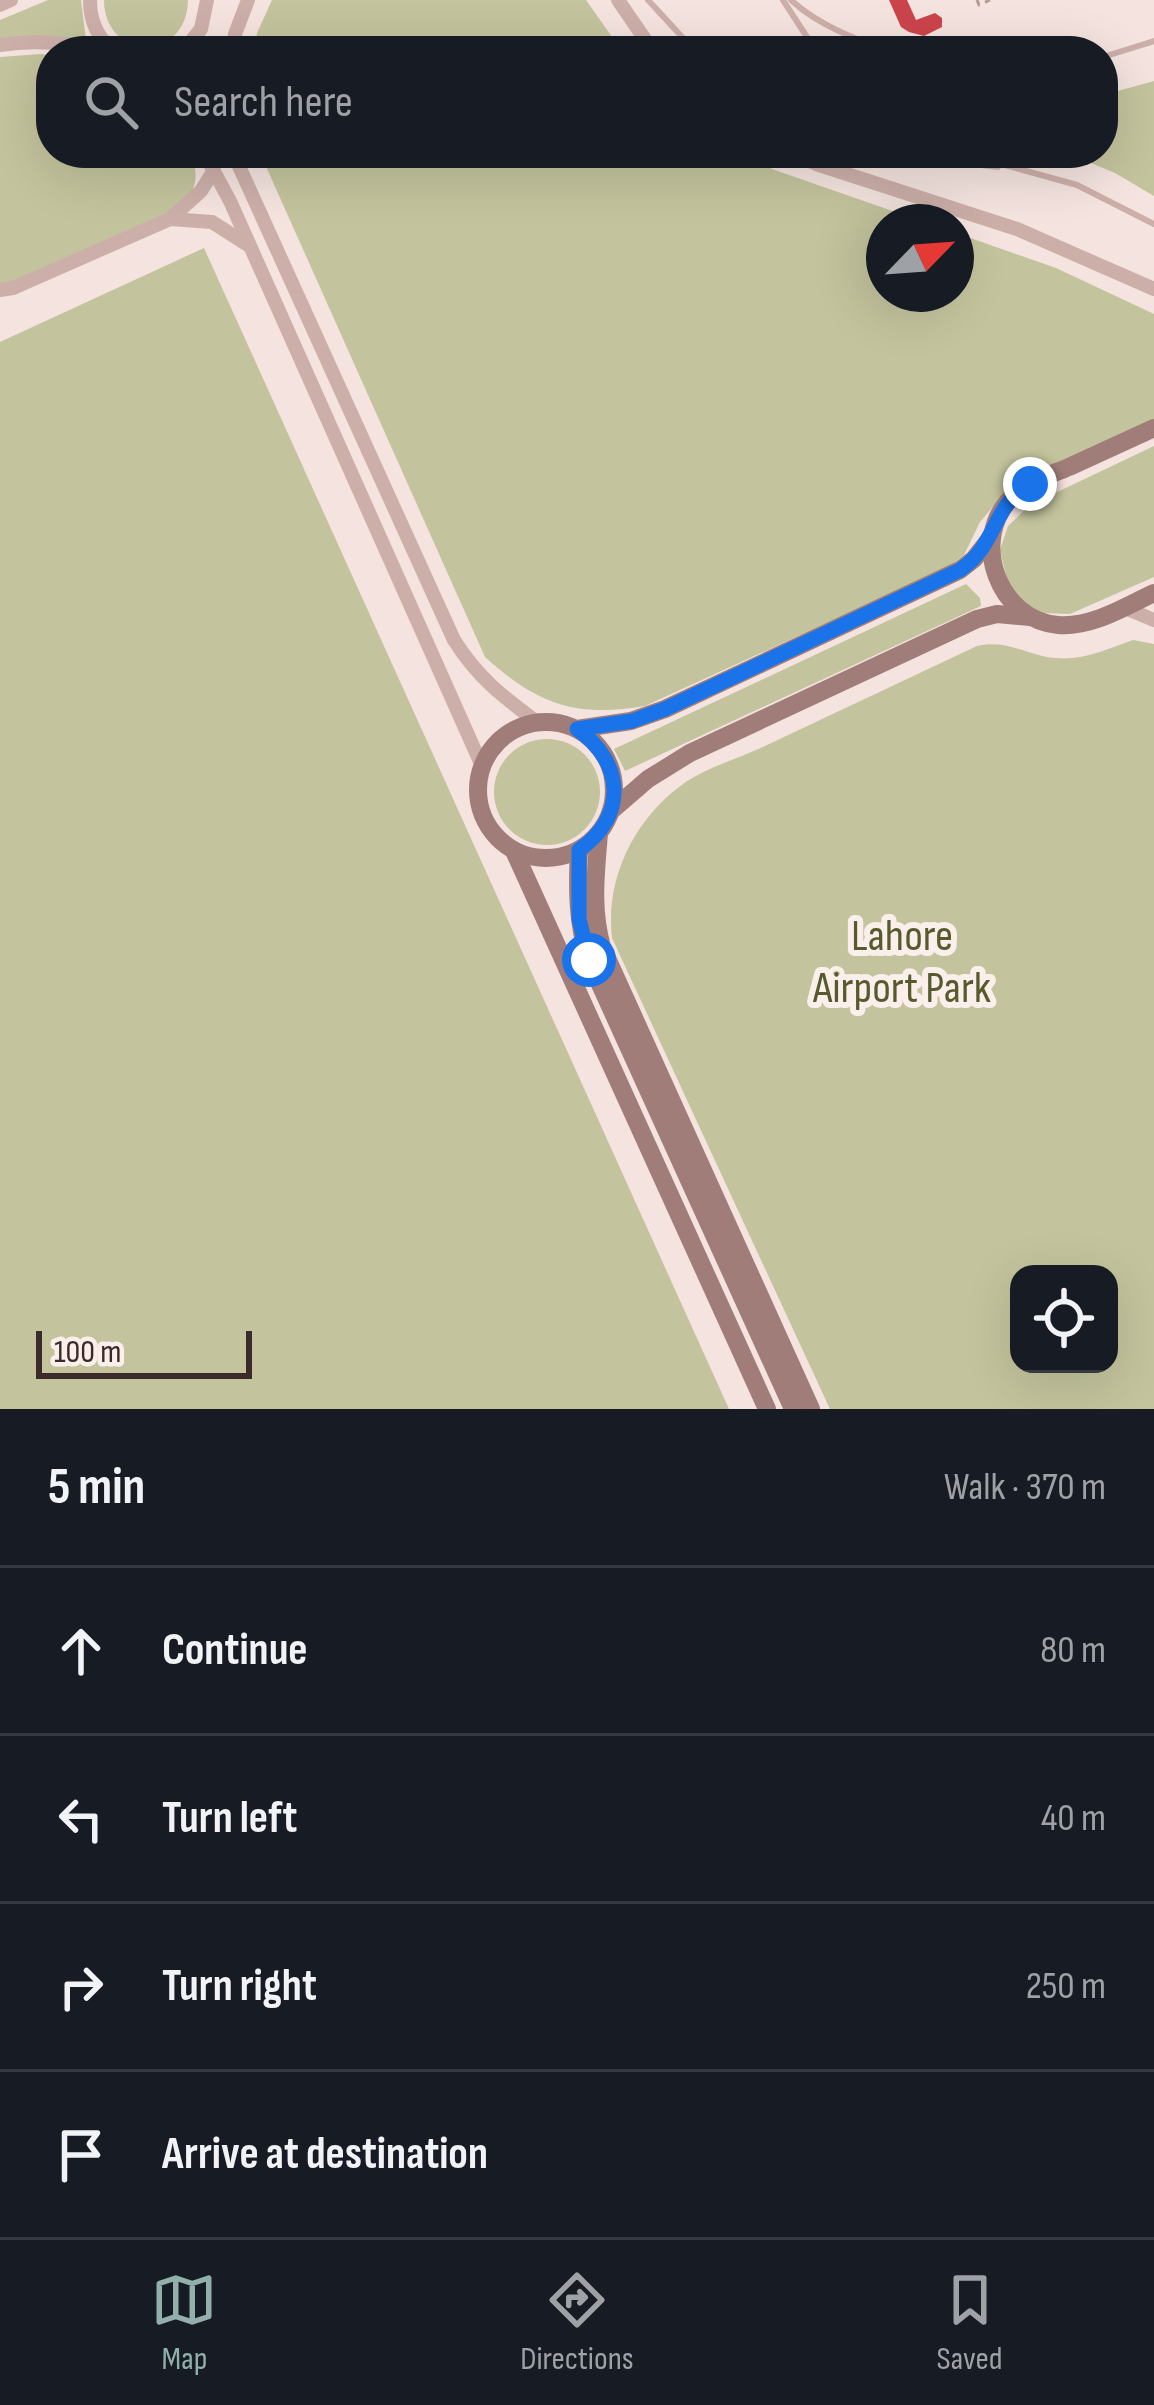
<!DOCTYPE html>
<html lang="en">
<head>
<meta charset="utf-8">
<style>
  :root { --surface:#171b24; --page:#242831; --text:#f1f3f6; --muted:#9ea1a6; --line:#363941; --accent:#91b0ab }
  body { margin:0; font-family:"Sofia Sans Condensed",sans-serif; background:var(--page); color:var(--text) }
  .controls { position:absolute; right:36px; bottom:36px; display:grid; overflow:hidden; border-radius:24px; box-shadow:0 12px 48px #0002 }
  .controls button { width:108px; height:108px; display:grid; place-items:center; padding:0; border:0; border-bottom:3px solid var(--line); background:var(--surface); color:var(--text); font:60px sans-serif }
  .compass { position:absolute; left:866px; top:204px; width:108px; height:108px; border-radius:50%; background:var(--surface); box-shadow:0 12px 48px #0002; rotate:65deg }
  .scale { position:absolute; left:36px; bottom:30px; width:216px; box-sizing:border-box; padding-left:12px; border:6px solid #3a2a29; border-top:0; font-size:33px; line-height:42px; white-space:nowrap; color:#3a2a29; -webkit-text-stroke:9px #fbefeb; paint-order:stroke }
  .stop { position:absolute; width:36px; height:36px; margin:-27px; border:9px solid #1a73e8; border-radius:50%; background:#fff }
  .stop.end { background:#1a73e8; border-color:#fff; box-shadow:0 3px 12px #0008 }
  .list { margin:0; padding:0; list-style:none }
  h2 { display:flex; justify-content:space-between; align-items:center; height:156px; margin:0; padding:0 48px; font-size:51px }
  h2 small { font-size:39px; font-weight:400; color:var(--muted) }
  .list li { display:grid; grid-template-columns:78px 1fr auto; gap:36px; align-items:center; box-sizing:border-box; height:168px; padding:0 48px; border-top:3px solid var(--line) }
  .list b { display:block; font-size:45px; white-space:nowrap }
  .list em { font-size:39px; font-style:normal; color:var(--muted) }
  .icon { flex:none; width:66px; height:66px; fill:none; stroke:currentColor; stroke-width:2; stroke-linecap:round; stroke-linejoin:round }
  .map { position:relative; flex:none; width:1154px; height:1409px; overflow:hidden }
  .search { position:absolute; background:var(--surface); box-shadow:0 12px 48px #0002; left:36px; right:36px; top:36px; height:132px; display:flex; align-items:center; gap:30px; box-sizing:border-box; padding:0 42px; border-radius:48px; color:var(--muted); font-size:45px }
  .sheet { height:828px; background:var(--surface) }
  nav { display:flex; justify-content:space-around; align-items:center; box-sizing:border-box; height:168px; border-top:3px solid var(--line); background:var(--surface); font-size:33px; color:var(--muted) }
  nav a { display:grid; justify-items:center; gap:6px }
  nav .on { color:var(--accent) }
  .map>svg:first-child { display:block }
  .green { fill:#c3c49d; fill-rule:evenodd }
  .building { fill:#cc444b }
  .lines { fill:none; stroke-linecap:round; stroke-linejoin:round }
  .path { stroke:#b99893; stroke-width:3; stroke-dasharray:6 6; stroke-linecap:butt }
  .lane { stroke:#cdafa9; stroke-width:6 }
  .street { stroke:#cdafa9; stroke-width:14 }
  .secondary { stroke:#a17d7a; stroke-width:18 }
  .route { stroke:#1a73e8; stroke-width:15 }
  .labels { text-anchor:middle; stroke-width:12; stroke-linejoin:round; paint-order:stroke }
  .park-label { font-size:45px; fill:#565a2c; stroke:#fbefeb }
</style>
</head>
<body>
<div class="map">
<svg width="1154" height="1409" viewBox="0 0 1154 1409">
  <rect width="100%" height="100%" fill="#f4e3de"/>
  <g class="green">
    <polygon points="48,0 81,0 86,40 31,36 0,39 0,20"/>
    <path d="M104,0H188C187,63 104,61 104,0Z"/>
    <polygon points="272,0 586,0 622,51 254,51 257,33"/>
    <path d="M41,54L51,55V153H190C199,174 197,184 186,204L13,285L0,286V57Z"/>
    <polygon points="1154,81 1154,196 1115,173 1067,153 1103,153 1103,95"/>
    <path d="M260,153H742L772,169L924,222H884V294H956V233L1056,268L1154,314V421L1003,495L980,522L964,555L949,567L645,706C575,718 537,704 485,657Z"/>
    <polygon points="204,248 729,1409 0,1409 0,342"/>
    <polygon points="1154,446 1154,577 1070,614 1043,613 1027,606 1009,588 1000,550 1008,526 1030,505"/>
    <polygon points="966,584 980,598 981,606 625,771 614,749"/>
    <path d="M1133,640L1154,644V1409H830L612,938C605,879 634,819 683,784C707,767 740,758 767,745C837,712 907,679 977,646C1006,639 1027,655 1055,658C1082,661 1108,649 1133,640ZM1019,1274H1109V1364H1019Z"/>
    <circle cx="547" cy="792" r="53"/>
  </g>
  <polygon class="building" points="889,0 907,0 916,20 935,13 942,18 942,27 924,36 909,32 901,27"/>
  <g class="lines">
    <polyline class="path" points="977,0 979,5 990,0"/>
    <g class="lane">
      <polyline points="648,0 695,51"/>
      <polyline points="783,0 816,51"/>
      <path d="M791,0C818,25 855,39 889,51"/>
      <polyline points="1103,57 1154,41"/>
      <polyline points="880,153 998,167"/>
      <polyline points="961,153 1077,185 1154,224"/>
    </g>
    <g class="street">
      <path d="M90,0C90,21 97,38 114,51"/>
      <polyline points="618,0 653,51"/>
      <polyline points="0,5 11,0"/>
      <path d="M0,45C37,39 68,43 104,51"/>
      <polyline points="183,51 201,29 207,0"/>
      <polyline points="232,51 235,34 248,0"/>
      <polyline points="204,153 230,201 482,766"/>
      <path d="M233,153L454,640C478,678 502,696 537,722"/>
      <polyline points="793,153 816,164 1017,229 1154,289"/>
      <polyline points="170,219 212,222 248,245"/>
      <polyline points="0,290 13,288 170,219 201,191 214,170"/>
      <polyline points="1123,607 1154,620"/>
    </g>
    <g class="secondary">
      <path d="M1154,428C1126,441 1097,454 1069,467C1050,475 1027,482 1012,497C969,539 998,620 1058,625C1091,628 1124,607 1154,593"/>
      <circle cx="546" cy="790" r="68"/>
      <polyline points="577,729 631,721 665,709 960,570 974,559 992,536"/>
      <polyline points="611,811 648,779 690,753 977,619 997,614 1030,617"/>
      <path d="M599,833C596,872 591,908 602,947L811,1409"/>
      <path d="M579,850C577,889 577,923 589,960L793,1409"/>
      <polyline points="514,851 767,1409"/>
    </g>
  </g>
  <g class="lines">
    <path class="route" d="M589,960L579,919V850C628,816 624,762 577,729L632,721L665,709L960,570C999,543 990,508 1030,484"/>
  </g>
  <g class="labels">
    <g class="park-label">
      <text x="902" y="950">Lahore<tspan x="902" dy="52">Airport Park</tspan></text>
    </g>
  </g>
</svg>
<div class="controls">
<button><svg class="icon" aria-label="locate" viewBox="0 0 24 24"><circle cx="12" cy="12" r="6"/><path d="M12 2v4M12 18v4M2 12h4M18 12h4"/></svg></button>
</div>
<svg class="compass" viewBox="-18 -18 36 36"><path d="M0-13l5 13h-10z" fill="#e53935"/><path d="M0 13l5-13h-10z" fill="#9ea1a6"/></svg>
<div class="scale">100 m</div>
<div class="stop" style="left:589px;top:960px"></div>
<div class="stop end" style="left:1030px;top:484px"></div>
<div class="search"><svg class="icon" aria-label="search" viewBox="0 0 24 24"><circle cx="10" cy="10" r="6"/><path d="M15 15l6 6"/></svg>Search here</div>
</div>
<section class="sheet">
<h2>5 min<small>Walk · 370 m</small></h2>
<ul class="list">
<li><svg class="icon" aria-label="ahead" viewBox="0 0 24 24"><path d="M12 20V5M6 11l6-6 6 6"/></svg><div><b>Continue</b></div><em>80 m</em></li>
<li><svg class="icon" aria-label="left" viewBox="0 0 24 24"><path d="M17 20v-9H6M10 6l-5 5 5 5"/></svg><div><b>Turn left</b></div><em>40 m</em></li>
<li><svg class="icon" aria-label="right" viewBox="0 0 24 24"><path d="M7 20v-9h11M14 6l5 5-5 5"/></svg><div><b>Turn right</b></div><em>250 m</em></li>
<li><svg class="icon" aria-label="arrive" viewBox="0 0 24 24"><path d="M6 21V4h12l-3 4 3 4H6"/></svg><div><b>Arrive at destination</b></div></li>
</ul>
</section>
<nav>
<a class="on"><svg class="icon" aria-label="map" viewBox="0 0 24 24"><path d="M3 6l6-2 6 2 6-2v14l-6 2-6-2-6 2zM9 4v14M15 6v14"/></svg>Map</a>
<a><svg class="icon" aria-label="directions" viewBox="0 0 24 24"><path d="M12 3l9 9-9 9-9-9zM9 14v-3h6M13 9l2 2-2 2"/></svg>Directions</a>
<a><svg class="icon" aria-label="saved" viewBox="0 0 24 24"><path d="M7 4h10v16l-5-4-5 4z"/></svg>Saved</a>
</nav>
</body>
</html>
